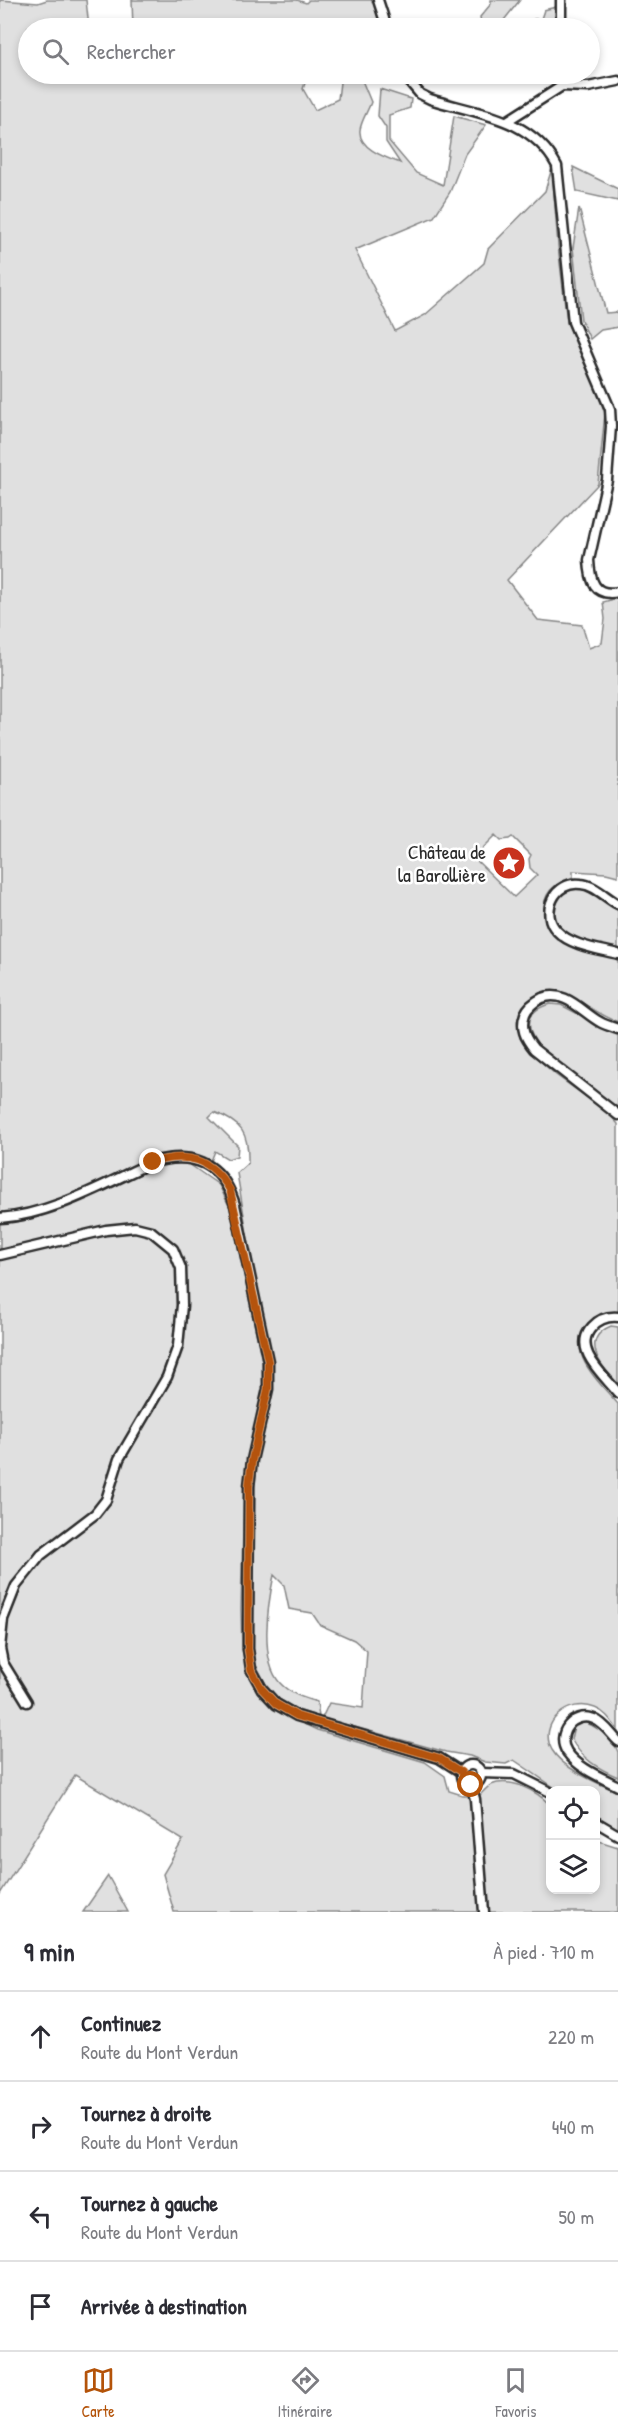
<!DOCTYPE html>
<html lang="fr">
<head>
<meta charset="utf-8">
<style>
  :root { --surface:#fff; --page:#f2f2f3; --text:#2b2b33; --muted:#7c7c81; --line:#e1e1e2; --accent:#b45309 }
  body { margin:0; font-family:"Patrick Hand",sans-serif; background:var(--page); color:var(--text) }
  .controls { position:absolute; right:18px; bottom:18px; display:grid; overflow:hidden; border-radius:12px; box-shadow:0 3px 9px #0003 }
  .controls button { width:54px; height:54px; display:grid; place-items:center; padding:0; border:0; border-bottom:2px solid var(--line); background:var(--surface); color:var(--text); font:30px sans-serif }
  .stop { position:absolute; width:18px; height:18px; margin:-14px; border:4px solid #b45309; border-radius:50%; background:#fff }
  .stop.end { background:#b45309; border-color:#fff; box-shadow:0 2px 6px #0008 }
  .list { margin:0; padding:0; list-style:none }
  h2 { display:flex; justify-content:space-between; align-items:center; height:78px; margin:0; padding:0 24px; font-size:26px }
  h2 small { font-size:20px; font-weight:400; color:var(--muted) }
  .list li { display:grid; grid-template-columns:39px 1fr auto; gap:18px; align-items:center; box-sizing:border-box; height:90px; padding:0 24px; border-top:2px solid var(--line) }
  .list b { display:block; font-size:22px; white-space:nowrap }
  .list p { margin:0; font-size:20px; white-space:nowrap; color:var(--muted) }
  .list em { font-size:20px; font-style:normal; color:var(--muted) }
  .icon { flex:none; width:33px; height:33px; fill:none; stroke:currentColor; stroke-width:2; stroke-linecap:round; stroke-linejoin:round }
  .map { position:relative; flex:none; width:618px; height:1912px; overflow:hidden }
  .search { position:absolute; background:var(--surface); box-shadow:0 3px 9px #0003; left:18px; right:18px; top:18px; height:66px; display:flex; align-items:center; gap:15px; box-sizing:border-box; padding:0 21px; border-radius:33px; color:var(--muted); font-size:22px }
  .sheet { height:438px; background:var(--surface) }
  nav { display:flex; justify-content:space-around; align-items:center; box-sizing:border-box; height:84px; border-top:2px solid var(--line); background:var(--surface); font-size:16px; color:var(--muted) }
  nav a { display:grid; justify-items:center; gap:3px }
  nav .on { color:var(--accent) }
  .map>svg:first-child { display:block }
  .green { fill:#e0e0e0; stroke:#868686; stroke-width:1.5; fill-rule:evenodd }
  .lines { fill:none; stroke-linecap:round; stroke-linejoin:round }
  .minor-casing { stroke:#2b2b2b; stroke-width:13 }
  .minor { stroke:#fff; stroke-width:8 }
  .route { stroke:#b45309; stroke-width:8 }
  .labels { text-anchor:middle; stroke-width:5; stroke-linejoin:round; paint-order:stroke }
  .poi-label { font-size:20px; fill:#2b2b2b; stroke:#fff; text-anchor:end }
</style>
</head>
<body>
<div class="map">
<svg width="618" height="1912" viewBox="0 0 618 1912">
  <rect width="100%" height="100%" fill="#fff"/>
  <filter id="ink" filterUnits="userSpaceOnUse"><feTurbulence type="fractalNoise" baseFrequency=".0167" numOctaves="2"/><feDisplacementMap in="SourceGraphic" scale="12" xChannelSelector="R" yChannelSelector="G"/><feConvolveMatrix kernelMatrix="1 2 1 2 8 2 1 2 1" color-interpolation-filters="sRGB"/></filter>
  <g filter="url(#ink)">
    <g class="green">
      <path d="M0,0L38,3L47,0H86L89,28H28V74H308L303,89L315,110L338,99L341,74H355L352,80L361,78L371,102C368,111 361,121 360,130C358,149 387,158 400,163L386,142V128L378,116L380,89L411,99L410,108L389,115V141L416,173L443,185L454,116L486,125L465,154L450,192L434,217L355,250L395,331L425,315L484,263L488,249L545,191L552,168L558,246L567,322L594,381L605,413L598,484L507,580L538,620L582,625L589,648L602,643L605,619L603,602L618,598V876L606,873L573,871V877C567,879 561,882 556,885C534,902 545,930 565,943C575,949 605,955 618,959V1022C579,1007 543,962 517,1021L520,1038L530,1052L556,1075L608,1113L618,1124V1312C605,1312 593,1315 585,1327C567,1355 600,1383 618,1404V1730C611,1721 606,1712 595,1708C569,1697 537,1723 552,1750C564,1770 598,1783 618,1792V1829L596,1816V1790H558L514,1760L506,1764L485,1762L470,1756L446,1752L322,1718L329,1703L363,1708L367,1651L354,1640L320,1625L312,1613L289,1609L284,1585L274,1575C268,1603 259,1660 280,1683C290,1694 304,1698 317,1702L319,1717L298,1710L279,1699L266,1684L256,1665L253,1647L255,1486L257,1461L272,1390V1360L256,1288L237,1173L248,1163C249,1133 242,1123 214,1112L209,1117L238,1146L237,1156L228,1159L215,1151L211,1161C184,1151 178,1150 151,1158C104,1180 51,1212 0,1216ZM496,835L501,840L510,839L513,837L531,855L529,859L530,868L537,875L514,897L474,858L472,860L468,856L473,851L476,855Z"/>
      <polygon points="132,0 297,0 306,3 309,0 374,0 381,28 363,28 360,19 337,28 133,28"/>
      <polygon points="491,0 520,0 504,20 503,28 482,28 480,17 491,4"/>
      <polygon points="556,7 557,28 533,28 534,19 541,19 544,10"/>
      <polygon points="573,167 618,189 618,201 577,192"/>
      <polygon points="579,208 606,313 618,312 618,327 601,330 590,339 581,320 573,248"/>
      <path d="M577,887L587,889L618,911V950C598,945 540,935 555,903C560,893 567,890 577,887Z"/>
      <path d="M550,1004L561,1005L618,1035V1108L544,1052C527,1034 520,1012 550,1004Z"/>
      <path d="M186,1162L219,1185L230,1208L262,1361L263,1390L247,1460L244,1487L241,1609L242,1650L247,1671L258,1691L274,1710L317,1730L425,1762L445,1776L449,1791L462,1795H480C483,1792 487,1787 491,1785C511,1777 537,1791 550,1805V1890H596V1840L618,1847V1912H174L163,1874L183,1840L75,1775L0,1894V1220L52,1210L154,1167Z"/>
      <path d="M611,1326L618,1327V1386C603,1368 578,1340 611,1326Z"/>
      <path d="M582,1722C595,1724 614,1740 618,1752C618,1759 618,1770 618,1777C597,1768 582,1759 571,1739L574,1726Z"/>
      <polygon points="108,1876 128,1912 83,1912"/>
    </g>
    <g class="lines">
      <g class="minor-casing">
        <g id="minor">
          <polyline points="378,0 387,28"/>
          <polyline points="561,28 561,0"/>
          <path d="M403,74L420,94L430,99C477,114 531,117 557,166L573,322L610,409L611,426L607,480L589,560C590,580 594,597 618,592"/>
          <polyline points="562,86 588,87 618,81"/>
          <polyline points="507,121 562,86 563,74"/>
          <path d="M618,904C606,898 595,885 581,884C555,880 539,913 557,931C571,946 599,949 618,954"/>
          <path d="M618,1029C612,1027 605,1025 600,1022C582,1012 565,989 542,998C534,1002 528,1007 525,1014C520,1028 525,1038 534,1049L618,1115"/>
          <path d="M0,1218C51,1215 106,1183 153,1162C194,1151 222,1163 235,1205L268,1361V1389L252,1460L249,1486L248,1649L251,1669L262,1689L276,1704L297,1716L439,1758L461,1772"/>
          <polyline points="0,1255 106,1230 135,1227 151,1231 173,1249 181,1268 182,1305 178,1346 167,1377 119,1459 106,1500 95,1514 41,1555 16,1586 3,1619 0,1648 3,1663 27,1702"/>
          <path d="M618,1317C607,1316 599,1319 592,1327C571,1349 605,1376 618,1393"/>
          <path d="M618,1741C611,1734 604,1723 594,1719C573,1711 555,1734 567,1752C579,1769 601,1777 618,1786"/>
          <circle cx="471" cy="1775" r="10"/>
          <polyline points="481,1773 514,1774 550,1792"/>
          <polyline points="471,1785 475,1799 484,1912"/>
          <polyline points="596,1822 618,1835"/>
        </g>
      </g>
      <use href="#minor" class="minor"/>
    </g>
  </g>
  <g class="lines" filter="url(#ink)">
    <path class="route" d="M153,1162C188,1152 211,1158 230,1190L268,1361V1389L252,1460L249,1486L248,1649L251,1669L262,1689L276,1704L297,1716L439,1758L461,1772L463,1782L471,1785"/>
  </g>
  <defs>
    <g id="sight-disc" transform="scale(1.725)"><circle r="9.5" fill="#c8321e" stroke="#fff"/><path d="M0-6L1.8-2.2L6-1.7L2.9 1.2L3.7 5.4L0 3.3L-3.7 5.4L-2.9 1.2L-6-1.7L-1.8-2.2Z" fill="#fff"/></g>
  </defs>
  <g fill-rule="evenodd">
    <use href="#sight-disc" x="509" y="863"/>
  </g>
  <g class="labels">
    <g class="poi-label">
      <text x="486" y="859">Château de<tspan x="486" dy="23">la Barollière</tspan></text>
    </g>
  </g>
</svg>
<div class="controls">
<button><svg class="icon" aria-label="locate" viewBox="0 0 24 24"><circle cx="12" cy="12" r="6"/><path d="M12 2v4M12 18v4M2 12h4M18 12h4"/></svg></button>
<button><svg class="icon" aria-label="layers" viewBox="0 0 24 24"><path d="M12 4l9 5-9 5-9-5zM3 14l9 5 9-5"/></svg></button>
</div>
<div class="stop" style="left:471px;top:1785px"></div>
<div class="stop end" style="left:153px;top:1162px"></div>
<div class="search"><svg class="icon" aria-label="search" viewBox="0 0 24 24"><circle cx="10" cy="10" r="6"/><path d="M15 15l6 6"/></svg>Rechercher</div>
</div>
<section class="sheet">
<h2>9 min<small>À pied · 710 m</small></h2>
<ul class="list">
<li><svg class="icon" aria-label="ahead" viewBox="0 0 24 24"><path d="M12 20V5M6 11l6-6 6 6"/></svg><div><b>Continuez</b><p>Route du Mont Verdun</p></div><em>220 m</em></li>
<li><svg class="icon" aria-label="right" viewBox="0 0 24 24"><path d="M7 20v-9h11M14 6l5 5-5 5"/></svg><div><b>Tournez à droite</b><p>Route du Mont Verdun</p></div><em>440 m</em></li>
<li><svg class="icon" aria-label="left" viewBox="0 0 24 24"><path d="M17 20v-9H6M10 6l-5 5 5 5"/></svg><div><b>Tournez à gauche</b><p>Route du Mont Verdun</p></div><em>50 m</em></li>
<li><svg class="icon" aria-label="arrive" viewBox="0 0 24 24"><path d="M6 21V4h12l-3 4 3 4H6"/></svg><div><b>Arrivée à destination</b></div></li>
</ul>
</section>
<nav>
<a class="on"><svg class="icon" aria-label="map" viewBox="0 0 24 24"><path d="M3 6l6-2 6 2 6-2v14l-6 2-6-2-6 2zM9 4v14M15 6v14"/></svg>Carte</a>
<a><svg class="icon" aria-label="directions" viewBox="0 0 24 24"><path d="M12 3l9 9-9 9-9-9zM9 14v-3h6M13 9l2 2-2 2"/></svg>Itinéraire</a>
<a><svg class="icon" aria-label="saved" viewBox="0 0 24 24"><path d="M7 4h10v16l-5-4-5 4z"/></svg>Favoris</a>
</nav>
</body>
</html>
